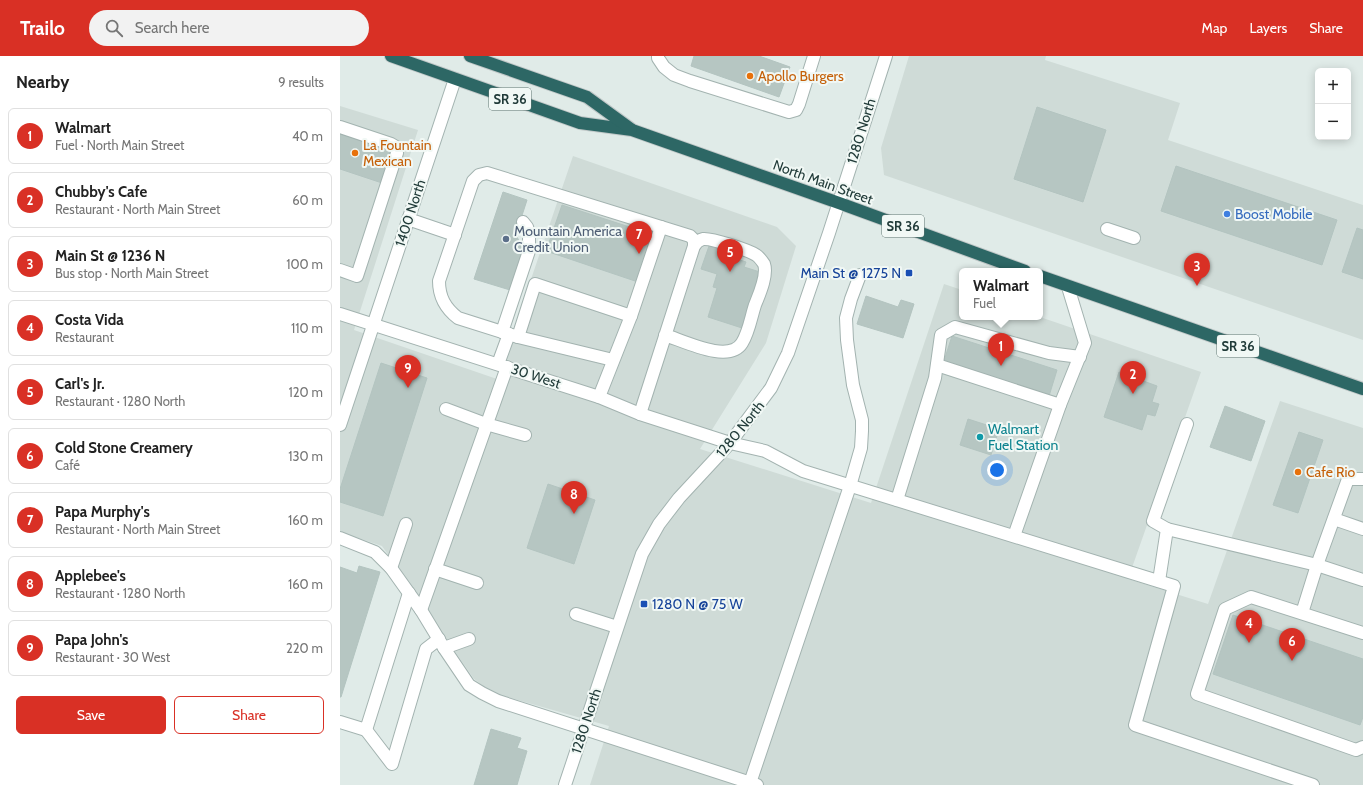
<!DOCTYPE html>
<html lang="en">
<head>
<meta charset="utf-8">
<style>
  :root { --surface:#fff; --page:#f2f2f2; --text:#222; --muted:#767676; --line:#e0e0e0; --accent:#d93025 }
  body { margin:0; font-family:Cabin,sans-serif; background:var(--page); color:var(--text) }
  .controls { position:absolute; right:12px; top:12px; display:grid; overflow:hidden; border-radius:6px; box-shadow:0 2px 10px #0003 }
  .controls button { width:36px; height:36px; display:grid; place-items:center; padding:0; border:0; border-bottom:1px solid var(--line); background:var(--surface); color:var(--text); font:20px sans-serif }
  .you { position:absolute; left:657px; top:414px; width:14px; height:14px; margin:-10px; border:3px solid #fff; border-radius:50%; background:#1a73e8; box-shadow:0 0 0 6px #1a73e833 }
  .badge { display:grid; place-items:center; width:26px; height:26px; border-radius:50%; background:var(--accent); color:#fff; font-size:13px; font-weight:700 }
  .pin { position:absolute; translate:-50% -33px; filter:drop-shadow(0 1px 2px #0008) }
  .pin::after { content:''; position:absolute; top:21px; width:14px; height:12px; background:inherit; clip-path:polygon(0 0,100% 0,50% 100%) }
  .popup { position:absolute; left:619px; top:212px; width:84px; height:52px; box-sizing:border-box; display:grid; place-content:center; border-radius:6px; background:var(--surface); filter:drop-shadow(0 1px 3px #0005); font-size:13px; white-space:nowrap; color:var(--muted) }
  .popup b { font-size:15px; color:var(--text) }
  .popup::after { content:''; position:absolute; left:50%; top:100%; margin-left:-8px; border:8px solid transparent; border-top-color:var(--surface) }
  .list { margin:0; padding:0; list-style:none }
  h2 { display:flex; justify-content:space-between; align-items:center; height:52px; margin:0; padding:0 16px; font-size:17px }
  h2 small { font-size:13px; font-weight:400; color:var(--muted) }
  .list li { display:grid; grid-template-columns:26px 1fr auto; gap:12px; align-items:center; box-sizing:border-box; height:56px; margin:0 8px 8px; padding:0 8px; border:1px solid var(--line); border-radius:6px }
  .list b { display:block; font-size:15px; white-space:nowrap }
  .list p { margin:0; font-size:13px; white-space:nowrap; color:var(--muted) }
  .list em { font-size:13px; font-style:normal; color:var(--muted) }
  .actions { display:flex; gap:8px; padding:12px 16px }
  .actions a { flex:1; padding:9px 0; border:1px solid var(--accent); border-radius:6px; text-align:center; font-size:14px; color:var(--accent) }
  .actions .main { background:var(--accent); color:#fff }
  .icon { flex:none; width:22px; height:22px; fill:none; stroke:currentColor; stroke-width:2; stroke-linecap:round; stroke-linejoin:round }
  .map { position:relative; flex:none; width:1023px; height:729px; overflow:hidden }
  header { display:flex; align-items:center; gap:24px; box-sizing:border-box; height:56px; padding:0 20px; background:var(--accent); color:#fff }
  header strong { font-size:19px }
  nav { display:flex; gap:22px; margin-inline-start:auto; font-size:14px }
  .search { width:280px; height:36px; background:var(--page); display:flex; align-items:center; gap:10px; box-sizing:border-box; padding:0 14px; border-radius:22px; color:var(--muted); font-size:15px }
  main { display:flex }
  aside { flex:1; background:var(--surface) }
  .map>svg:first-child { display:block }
  .built { fill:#cfdbd7 }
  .building { fill:#b6c6c2; stroke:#b3c4c0 }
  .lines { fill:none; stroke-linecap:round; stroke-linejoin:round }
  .minor-casing { stroke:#a3b3b0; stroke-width:14 }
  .highway-casing { stroke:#c1c8c8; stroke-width:14 }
  .minor { stroke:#fff; stroke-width:12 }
  .highway { stroke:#2d6765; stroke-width:12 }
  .food-dot { fill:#e8710a; stroke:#f1f8f5; stroke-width:1.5 }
  .shop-dot { fill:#3f7fe0; stroke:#f1f8f5; stroke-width:1.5 }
  .service-dot { fill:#5c6f8a; stroke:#f1f8f5; stroke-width:1.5 }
  .transit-dot { fill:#1a4fb4; stroke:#f1f8f5; stroke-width:1.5 }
  .culture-dot { fill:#0f9aa8; stroke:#f1f8f5; stroke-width:1.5 }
  .labels { text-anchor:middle; stroke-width:4; stroke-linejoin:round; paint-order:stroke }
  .shield { fill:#f1f8f5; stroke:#5f7471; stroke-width:1 }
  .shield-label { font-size:13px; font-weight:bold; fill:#213b39 }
  .food-label { font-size:14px; fill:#c56008; stroke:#f1f8f5; text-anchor:start }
  .street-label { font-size:14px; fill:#213b39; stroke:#f1f8f5 }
  .shop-label { font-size:14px; fill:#366cbe; stroke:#f1f8f5; text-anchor:start }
  .service-label { font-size:14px; fill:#4e5e75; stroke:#f1f8f5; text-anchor:start }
  .transit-label { font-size:14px; fill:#164399; stroke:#f1f8f5; text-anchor:end }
  .culture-label { font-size:14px; fill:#0d838f; stroke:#f1f8f5; text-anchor:start }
</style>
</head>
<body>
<header>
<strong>Trailo</strong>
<div class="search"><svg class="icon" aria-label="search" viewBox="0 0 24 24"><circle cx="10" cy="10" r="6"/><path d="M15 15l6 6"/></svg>Search here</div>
<nav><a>Map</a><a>Layers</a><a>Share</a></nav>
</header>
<main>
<aside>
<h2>Nearby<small>9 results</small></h2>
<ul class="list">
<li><span class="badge">1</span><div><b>Walmart</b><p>Fuel · North Main Street</p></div><em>40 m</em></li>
<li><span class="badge">2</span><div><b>Chubby's Cafe</b><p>Restaurant · North Main Street</p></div><em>60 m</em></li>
<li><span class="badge">3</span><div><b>Main St @ 1236 N</b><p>Bus stop · North Main Street</p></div><em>100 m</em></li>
<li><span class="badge">4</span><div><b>Costa Vida</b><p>Restaurant</p></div><em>110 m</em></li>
<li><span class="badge">5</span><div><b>Carl's Jr.</b><p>Restaurant · 1280 North</p></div><em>120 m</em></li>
<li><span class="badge">6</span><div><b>Cold Stone Creamery</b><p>Café</p></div><em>130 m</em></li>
<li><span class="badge">7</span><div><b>Papa Murphy's</b><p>Restaurant · North Main Street</p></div><em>160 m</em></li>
<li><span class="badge">8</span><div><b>Applebee's</b><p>Restaurant · 1280 North</p></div><em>160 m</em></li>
<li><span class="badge">9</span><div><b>Papa John's</b><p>Restaurant · 30 West</p></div><em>220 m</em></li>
</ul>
<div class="actions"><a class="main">Save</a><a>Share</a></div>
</aside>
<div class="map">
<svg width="1023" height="729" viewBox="0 0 1023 729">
  <rect width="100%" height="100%" fill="#e0ebe8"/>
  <g class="built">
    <polygon points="569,0 706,0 705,4 840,47 828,84 1023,149 1023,284 544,119 541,92"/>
    <polygon points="0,50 78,74 14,274 157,323 233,100 437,171 456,190 426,287 360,393 531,447 604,228 622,234 622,261 700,261 861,316 788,523 868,548 940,345 1023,372 1023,729 250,729 269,670 153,637 134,623 42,490 0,476"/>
  </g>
  <g class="building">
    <polygon points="354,0 419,0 450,11 439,41 351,10"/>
    <polygon points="697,51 766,74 743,146 674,123"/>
    <polygon points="0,76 53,94 42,127 0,113"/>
    <polygon points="836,110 997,164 982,209 821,155"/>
    <polygon points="163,136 187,144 176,178 183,195 170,234 134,223"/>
    <polygon points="222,149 314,179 298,226 206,195"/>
    <polygon points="1017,172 1023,174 1023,223 1002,216"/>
    <polygon points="369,190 389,196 388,200 406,206 404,211 420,216 402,272 368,261 377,232 373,231 377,218 361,213"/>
    <polygon points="526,240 558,251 561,244 574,248 563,282 517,268"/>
    <polygon points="612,280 717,314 709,340 604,305"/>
    <polygon points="41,307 87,322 43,460 0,446 0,433"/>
    <polygon points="779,316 817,330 812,346 819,348 815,360 807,358 802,374 764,361"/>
    <polygon points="885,350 925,365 911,405 870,391"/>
    <polygon points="628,363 659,373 651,399 620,389"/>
    <polygon points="959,376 983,384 958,457 933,449"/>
    <polygon points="208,428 255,444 234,508 187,492"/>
    <polygon points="19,510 40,516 1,641 0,641 0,511 17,517"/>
    <polygon points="893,559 1023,603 1023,661 1020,669 873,618"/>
    <polygon points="151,673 181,682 177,692 187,695 177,729 134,729"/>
  </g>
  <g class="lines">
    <g class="minor-casing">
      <g id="minor">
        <polyline points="318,0 318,2 324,11 334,19 350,25 449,56 456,54 459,48 474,0"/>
        <polyline points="0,71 51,88 56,91 57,97 17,220 0,214"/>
        <polyline points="68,163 115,179"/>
        <polyline points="767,173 794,182"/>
        <polyline points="0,258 259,341 300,358 390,387 425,395 463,415 834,530 795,669 973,729"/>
        <polyline points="162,276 189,195 189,178 187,171 183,166"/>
        <polyline points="178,281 195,228 291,260"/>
        <path d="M273,304L178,281L118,262C105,252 99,241 99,225L133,125L139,119L147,117L350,180L354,184V190"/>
        <polyline points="158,308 169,278"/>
        <polyline points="597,309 720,349"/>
        <polyline points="259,341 291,260 321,171"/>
        <polyline points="106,353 146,368 185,379"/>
        <path d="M300,358L354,190C356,187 359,184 363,183C372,182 408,194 416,199C419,201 422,205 424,208C428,219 419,239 415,249C411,261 409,276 402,287C389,308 344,285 325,279"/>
        <polyline points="0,369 115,23"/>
        <polyline points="557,444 595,322 601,279 615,271 709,297 740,301"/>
        <polyline points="994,463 1023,473"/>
        <polyline points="827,473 977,509 1023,524"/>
        <polyline points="674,480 720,349 745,287 728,231"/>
        <polyline points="0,482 35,496 51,512 81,554 104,592 129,629 142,637 158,645 417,729"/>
        <polyline points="51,512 66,468"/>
        <polyline points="95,513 137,527"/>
        <polyline points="819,525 827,473 813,465 847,368"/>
        <polyline points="81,554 167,311"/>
        <polyline points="962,557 977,509 1008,423 1023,423"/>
        <polyline points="236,558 277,571"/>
        <polyline points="1023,577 911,541 885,553 857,638 1016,694 1023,691"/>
        <polyline points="104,592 129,583"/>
        <polyline points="0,666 26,674 69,537"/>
        <polyline points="26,674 52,708 86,593 99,583"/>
        <polyline points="410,727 510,430 521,392 522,375 522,364 513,329 507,284 506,262 511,243 520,219"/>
        <polyline points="225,729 302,498 319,468 339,442 390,387 431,332 448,297 489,177 546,0"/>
      </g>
    </g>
    <g class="highway-casing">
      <g id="highway">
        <polyline points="51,0 240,67 292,74 499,147 685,215"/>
        <polyline points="130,0 247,41 291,73"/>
        <polyline points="700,220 1023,333"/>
      </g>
    </g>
    <use href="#minor" class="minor"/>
    <use href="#highway" class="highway"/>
  </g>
  <g class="food-dot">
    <circle cx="410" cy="20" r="4"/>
    <circle cx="15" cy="97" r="4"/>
    <circle cx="958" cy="416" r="4"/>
  </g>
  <circle class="shop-dot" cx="887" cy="158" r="4"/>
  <circle class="service-dot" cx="166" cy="183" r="4"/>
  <g class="transit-dot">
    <rect x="565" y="213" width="8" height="8" rx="2"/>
    <rect x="300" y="544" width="8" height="8" rx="2"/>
  </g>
  <circle class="culture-dot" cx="640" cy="381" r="4"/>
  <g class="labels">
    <g class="shield">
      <rect x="149" y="32" width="42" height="22" rx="3"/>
      <rect x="542" y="159" width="42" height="22" rx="3"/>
      <rect x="877" y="279" width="42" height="22" rx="3"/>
    </g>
    <g class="shield-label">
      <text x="170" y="48">SR 36</text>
      <text x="563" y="175">SR 36</text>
      <text x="898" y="295">SR 36</text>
    </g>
    <g class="food-label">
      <text x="418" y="25">Apollo Burgers</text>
      <text x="23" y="94">La Fountain<tspan x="23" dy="16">Mexican</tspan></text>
      <text x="966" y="421">Cafe Rio</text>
    </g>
    <g class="street-label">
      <text transform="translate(521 75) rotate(-73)" y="5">1280 North</text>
      <text transform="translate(483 126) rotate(20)" y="5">North Main Street</text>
      <text transform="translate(70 157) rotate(-72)" y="5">1400 North</text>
      <text transform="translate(196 320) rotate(18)" y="5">30 West</text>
      <text transform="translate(400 373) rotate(-51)" y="5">1280 North</text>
      <text transform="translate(246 665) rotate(-72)" y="5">1280 North</text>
    </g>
    <g class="shop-label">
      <text x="895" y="163">Boost Mobile</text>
    </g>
    <g class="service-label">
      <text x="174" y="180">Mountain America<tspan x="174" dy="16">Credit Union</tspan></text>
    </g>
    <g class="transit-label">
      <text x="561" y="222">Main St @ 1275 N</text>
      <text x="312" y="553" text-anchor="start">1280 N @ 75 W</text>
    </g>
    <g class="culture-label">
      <text x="648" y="378">Walmart<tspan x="648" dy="16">Fuel Station</tspan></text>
    </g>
  </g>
</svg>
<div class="controls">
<button>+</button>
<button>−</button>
</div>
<div class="you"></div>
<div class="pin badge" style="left:661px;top:310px">1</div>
<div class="popup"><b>Walmart</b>Fuel</div>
<div class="pin badge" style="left:793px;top:338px">2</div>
<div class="pin badge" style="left:857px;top:230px">3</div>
<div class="pin badge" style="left:909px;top:587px">4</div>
<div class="pin badge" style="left:390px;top:216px">5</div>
<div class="pin badge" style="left:952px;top:605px">6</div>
<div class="pin badge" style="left:299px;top:198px">7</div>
<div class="pin badge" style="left:234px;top:458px">8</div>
<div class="pin badge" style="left:68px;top:332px">9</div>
</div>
</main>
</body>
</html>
